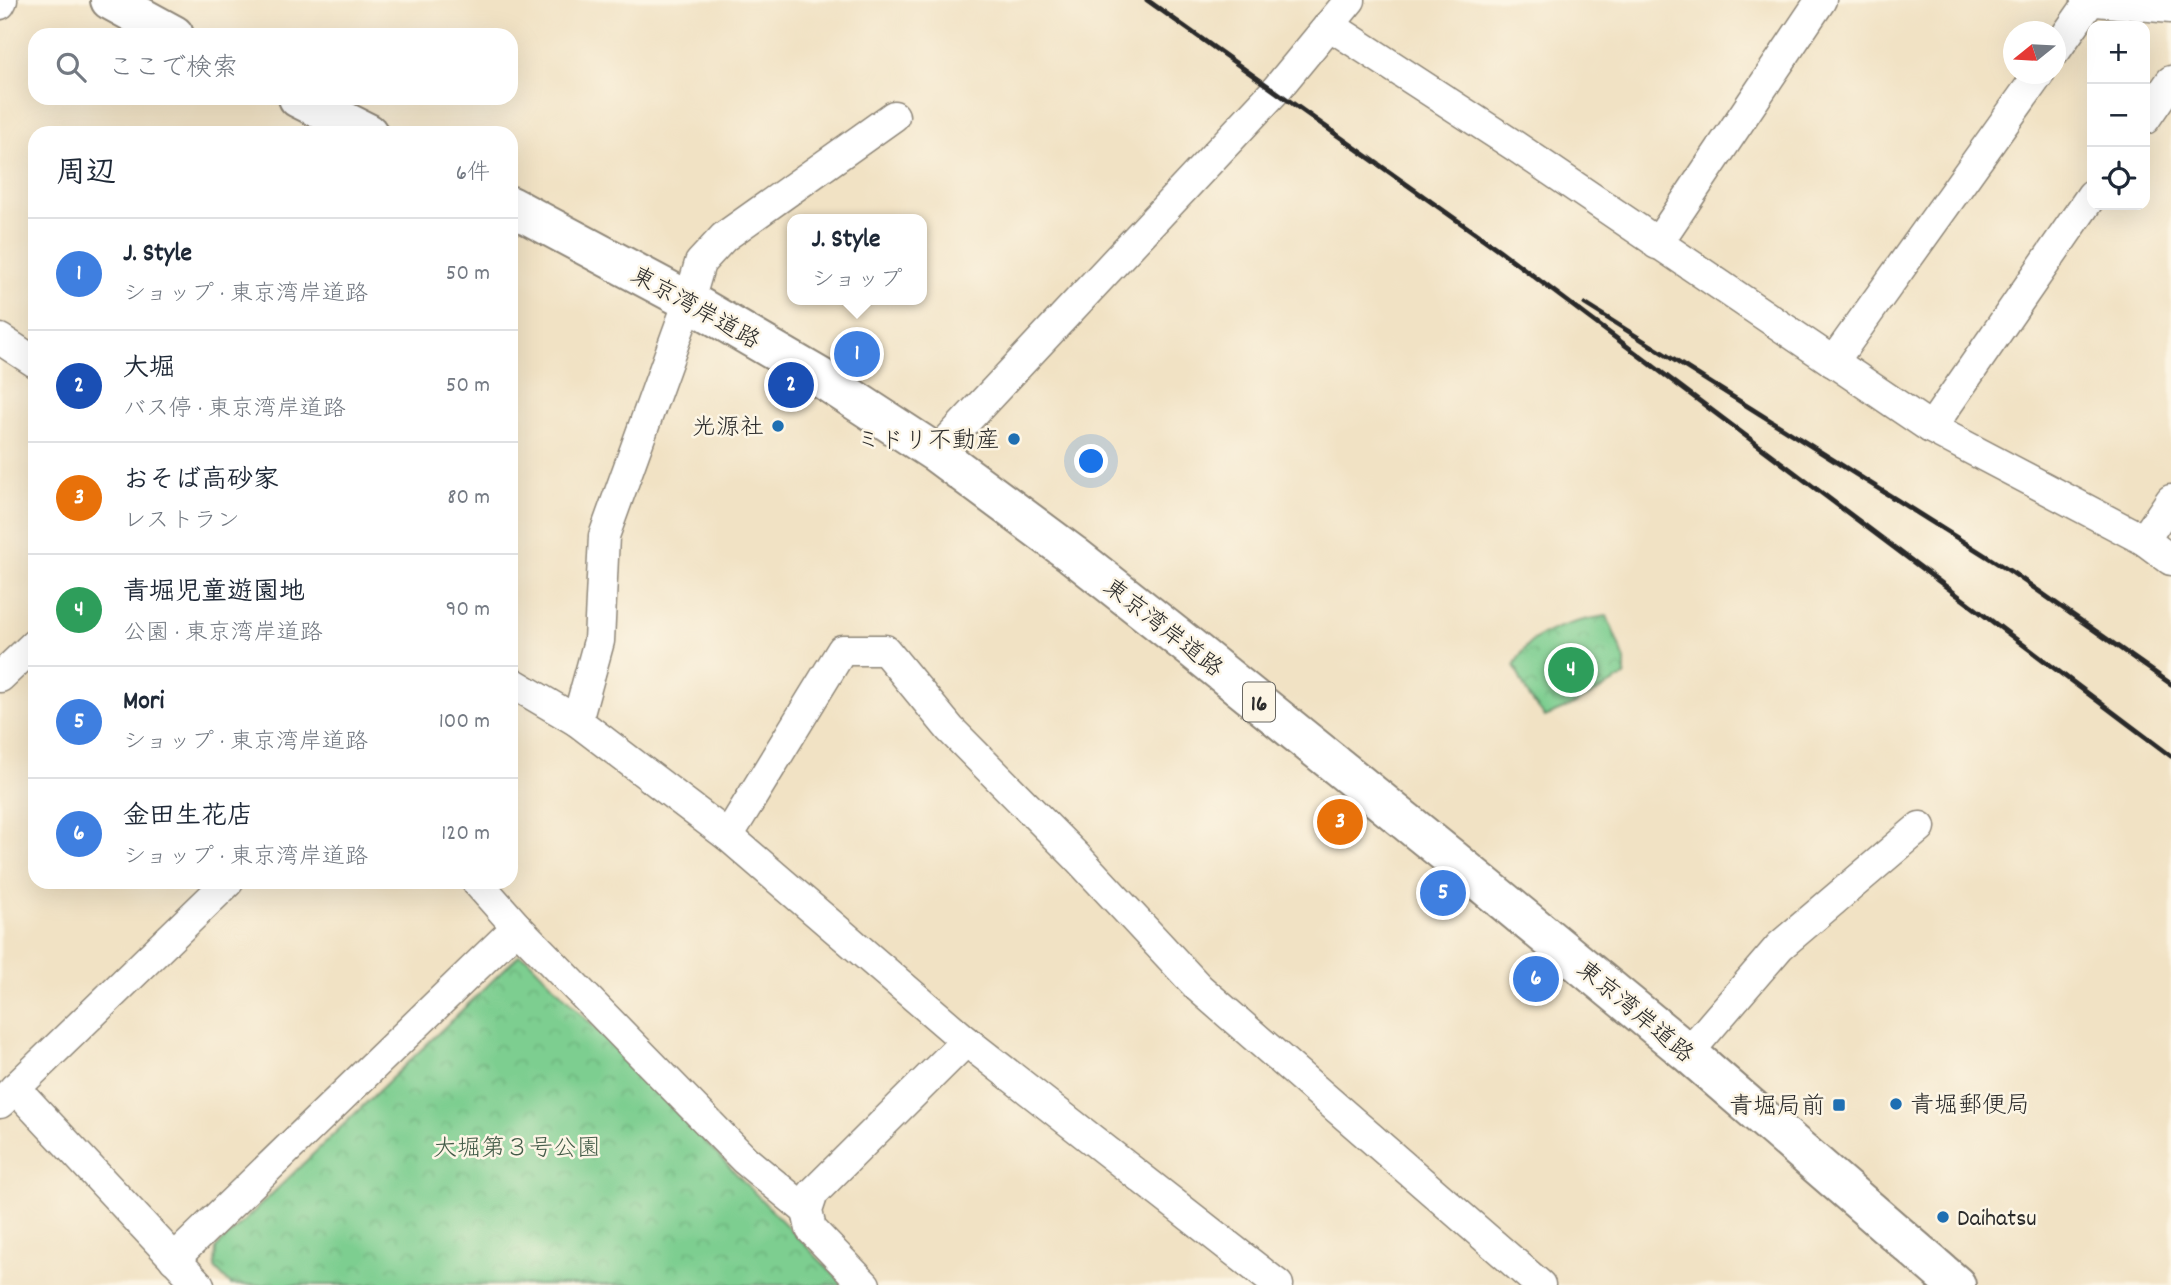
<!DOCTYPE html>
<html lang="ja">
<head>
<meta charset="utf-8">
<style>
  :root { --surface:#fff; --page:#f6f6f7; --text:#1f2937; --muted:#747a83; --line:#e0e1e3; --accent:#7c3aed }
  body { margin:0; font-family:Dekko,"Klee One",sans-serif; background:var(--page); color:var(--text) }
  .controls { position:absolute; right:21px; top:21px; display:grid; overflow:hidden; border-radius:14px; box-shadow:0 7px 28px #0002 }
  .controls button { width:63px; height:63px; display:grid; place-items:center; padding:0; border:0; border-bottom:2px solid var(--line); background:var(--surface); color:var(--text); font:35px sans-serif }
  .compass { position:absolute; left:2003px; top:21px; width:63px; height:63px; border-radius:50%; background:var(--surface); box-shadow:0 7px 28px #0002; rotate:252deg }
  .you { position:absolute; left:1092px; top:462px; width:24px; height:24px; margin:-18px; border:5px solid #fff; border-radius:50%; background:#1a73e8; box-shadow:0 0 0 10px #1a73e833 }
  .badge { display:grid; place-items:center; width:46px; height:46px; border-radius:50%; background:var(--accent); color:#fff; font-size:23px; font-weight:700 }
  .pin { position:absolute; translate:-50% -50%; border:4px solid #fff; box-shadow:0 2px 7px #0006 }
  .popup { position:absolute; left:787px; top:214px; width:140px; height:91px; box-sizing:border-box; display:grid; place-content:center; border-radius:14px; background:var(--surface); filter:drop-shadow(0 2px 5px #0005); font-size:23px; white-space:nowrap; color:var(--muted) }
  .popup b { font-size:26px; color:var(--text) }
  .popup::after { content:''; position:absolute; left:50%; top:100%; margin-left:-14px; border:14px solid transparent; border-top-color:var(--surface) }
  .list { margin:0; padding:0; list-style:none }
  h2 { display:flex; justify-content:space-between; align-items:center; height:91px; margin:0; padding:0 28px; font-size:30px }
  h2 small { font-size:23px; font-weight:400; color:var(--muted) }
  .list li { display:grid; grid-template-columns:46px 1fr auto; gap:21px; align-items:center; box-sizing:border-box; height:112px; padding:0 28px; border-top:2px solid var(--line) }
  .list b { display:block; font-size:26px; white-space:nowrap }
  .list p { margin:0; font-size:23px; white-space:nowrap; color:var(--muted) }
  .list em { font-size:23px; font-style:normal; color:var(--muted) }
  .icon { flex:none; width:38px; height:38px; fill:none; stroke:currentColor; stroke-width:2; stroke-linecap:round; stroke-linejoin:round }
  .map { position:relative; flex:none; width:2171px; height:1285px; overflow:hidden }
  .search { position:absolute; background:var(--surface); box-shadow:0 7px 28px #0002; left:28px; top:28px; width:490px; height:77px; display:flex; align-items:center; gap:18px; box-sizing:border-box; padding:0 24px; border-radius:21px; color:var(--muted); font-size:26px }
  .panel { position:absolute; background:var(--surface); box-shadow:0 7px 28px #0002; left:28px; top:126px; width:490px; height:763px; border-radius:21px }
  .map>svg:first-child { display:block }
  .park { fill:url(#park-crowns); stroke:#547c5e; stroke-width:2 }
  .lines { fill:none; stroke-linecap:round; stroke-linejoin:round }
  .minor-casing { stroke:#8e8678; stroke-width:33 }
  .trunk-casing { stroke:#8e8678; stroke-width:42 }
  .minor { stroke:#fff; stroke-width:30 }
  .trunk { stroke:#fff; stroke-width:38 }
  .rail { stroke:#2b2b2b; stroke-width:5 }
  .poi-dot { fill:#1f6fb2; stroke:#fcf5e5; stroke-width:2.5 }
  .labels { text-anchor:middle; stroke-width:5; stroke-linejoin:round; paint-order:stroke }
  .shield { fill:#fcf5e5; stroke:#6a6863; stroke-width:2 }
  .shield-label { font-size:23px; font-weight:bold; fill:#2b2b2b }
  .street-label { font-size:24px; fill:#2b2b2b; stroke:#fcf5e5 }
  .poi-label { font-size:24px; fill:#2b2b2b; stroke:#fcf5e5; text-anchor:end }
  .park-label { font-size:24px; fill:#445c49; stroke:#fcf5e5 }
</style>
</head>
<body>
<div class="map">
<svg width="2171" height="1285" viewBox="0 0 2171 1285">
  <defs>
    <pattern id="park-crowns" width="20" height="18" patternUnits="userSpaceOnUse" patternTransform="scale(1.75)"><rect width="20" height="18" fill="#7dce90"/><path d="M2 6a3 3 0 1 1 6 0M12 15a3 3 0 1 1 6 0" fill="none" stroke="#6cb17c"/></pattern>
  </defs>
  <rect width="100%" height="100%" fill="#fcf5e5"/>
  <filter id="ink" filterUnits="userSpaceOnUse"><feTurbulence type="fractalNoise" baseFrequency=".0143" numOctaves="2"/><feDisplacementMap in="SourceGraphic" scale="14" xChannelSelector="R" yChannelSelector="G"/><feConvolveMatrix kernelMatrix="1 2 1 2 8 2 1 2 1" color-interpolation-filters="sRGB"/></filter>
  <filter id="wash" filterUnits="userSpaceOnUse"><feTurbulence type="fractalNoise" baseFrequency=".00686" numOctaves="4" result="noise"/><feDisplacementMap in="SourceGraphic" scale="28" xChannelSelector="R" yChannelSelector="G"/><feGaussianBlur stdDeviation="1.57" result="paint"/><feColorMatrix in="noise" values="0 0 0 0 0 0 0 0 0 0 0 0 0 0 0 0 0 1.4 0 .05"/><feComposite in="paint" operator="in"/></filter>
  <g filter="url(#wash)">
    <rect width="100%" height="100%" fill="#f1e2c4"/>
    <g class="park">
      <path d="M1607,616L1625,660V676L1573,705L1545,717L1529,697L1514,665C1518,659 1522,652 1527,646C1544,628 1584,619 1607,616Z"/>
      <polygon points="519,955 527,958 844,1285 231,1285 215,1268 216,1248"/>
    </g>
  </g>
  <g filter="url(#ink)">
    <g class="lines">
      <g class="minor-casing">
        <g id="minor">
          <polyline points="2086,0 2171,8"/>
          <polyline points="0,4 2,0"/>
          <polyline points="1329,25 1515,146 1931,428 2144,540 2171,560"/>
          <polyline points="2056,50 2091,0"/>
          <polyline points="2145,119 2171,81"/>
          <polyline points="1657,244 1821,0"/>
          <polyline points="0,339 35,362"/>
          <polyline points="1833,362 2039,74"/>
          <polyline points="1931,428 2092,195"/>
          <polyline points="936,453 1275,91 1350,0"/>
          <polyline points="2144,540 2171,500"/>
          <polyline points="0,677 35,644"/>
          <polyline points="511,682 577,721 728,836 966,1041 1278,1285"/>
          <polyline points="577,721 599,641 604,536 689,301 700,263 724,237 894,116"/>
          <polyline points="728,836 842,650 885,650 950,729 1078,858 1199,988 1540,1285"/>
          <polyline points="477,882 517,927 745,1160 807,1211"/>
          <polyline points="1688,1053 1780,946 1920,827"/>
          <polyline points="15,1088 199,1285"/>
          <polyline points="0,1103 228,882"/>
          <polyline points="174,1259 517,927"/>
          <polyline points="865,1285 811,1229 807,1211 813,1193 966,1041"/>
        </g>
      </g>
      <g class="trunk-casing">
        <g id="trunk">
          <polyline points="110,0 174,35"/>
          <polyline points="298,98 368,133"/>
          <polyline points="511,206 689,301 821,378 936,453 1072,554 1190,647 1450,857 1688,1053 1956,1285"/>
        </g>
      </g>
      <use href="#minor" class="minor"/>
      <use href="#trunk" class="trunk"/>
      <g class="rail">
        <polyline points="1147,0 1499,250 2171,756"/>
        <polyline points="1585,304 2013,573 2171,684"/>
      </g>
    </g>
  </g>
  <g class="poi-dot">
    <circle cx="778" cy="426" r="7"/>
    <circle cx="1014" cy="439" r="7"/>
    <circle cx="1896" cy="1104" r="7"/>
    <rect x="1832" y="1098" width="14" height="14" rx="3.5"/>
    <circle cx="1943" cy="1217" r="7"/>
  </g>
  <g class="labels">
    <rect class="shield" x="1243" y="682.5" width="32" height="39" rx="5"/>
    <g class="shield-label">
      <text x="1259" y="710">16</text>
    </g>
    <g class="street-label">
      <text transform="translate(696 307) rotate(29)" y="8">東京湾岸道路</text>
      <text transform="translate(1164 627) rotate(38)" y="8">東京湾岸道路</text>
      <text transform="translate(1636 1011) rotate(40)" y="8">東京湾岸道路</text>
    </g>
    <g class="poi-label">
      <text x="764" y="434">光源社</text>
      <text x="1000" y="447">ミドリ不動産</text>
      <text x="1910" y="1112" text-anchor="start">青堀郵便局</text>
      <text x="1825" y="1113">青堀局前</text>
      <text x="1957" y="1225" text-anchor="start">Daihatsu</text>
    </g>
    <g class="park-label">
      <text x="517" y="1155">大堀第３号公園</text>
    </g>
  </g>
</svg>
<div class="controls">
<button>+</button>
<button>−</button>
<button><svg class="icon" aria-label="locate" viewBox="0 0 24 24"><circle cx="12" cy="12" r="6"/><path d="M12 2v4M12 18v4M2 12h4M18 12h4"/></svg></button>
</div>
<svg class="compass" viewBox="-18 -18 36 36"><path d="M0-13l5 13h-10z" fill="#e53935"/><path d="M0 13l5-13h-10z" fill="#747a83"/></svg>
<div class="you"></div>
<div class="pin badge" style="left:857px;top:354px;background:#3f7fe0">1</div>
<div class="popup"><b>J. Style</b>ショップ</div>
<div class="pin badge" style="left:791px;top:385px;background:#1a4fb4">2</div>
<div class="pin badge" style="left:1340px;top:822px;background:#e8710a">3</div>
<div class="pin badge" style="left:1571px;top:670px;background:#2e9e5b">4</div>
<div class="pin badge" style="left:1443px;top:893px;background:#3f7fe0">5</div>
<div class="pin badge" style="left:1536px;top:979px;background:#3f7fe0">6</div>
<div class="search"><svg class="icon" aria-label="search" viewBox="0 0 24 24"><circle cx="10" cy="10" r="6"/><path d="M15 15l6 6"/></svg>ここで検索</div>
<section class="panel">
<h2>周辺<small>6件</small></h2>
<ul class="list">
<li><span class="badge" style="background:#3f7fe0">1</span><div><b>J. Style</b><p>ショップ · 東京湾岸道路</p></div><em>50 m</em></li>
<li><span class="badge" style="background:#1a4fb4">2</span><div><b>大堀</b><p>バス停 · 東京湾岸道路</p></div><em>50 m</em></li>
<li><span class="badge" style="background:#e8710a">3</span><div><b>おそば高砂家</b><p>レストラン</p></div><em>80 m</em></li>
<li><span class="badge" style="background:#2e9e5b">4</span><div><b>青堀児童遊園地</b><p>公園 · 東京湾岸道路</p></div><em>90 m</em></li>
<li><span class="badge" style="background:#3f7fe0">5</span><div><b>Mori</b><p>ショップ · 東京湾岸道路</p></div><em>100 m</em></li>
<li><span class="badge" style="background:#3f7fe0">6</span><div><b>金田生花店</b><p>ショップ · 東京湾岸道路</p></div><em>120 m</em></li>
</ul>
</section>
</div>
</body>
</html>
